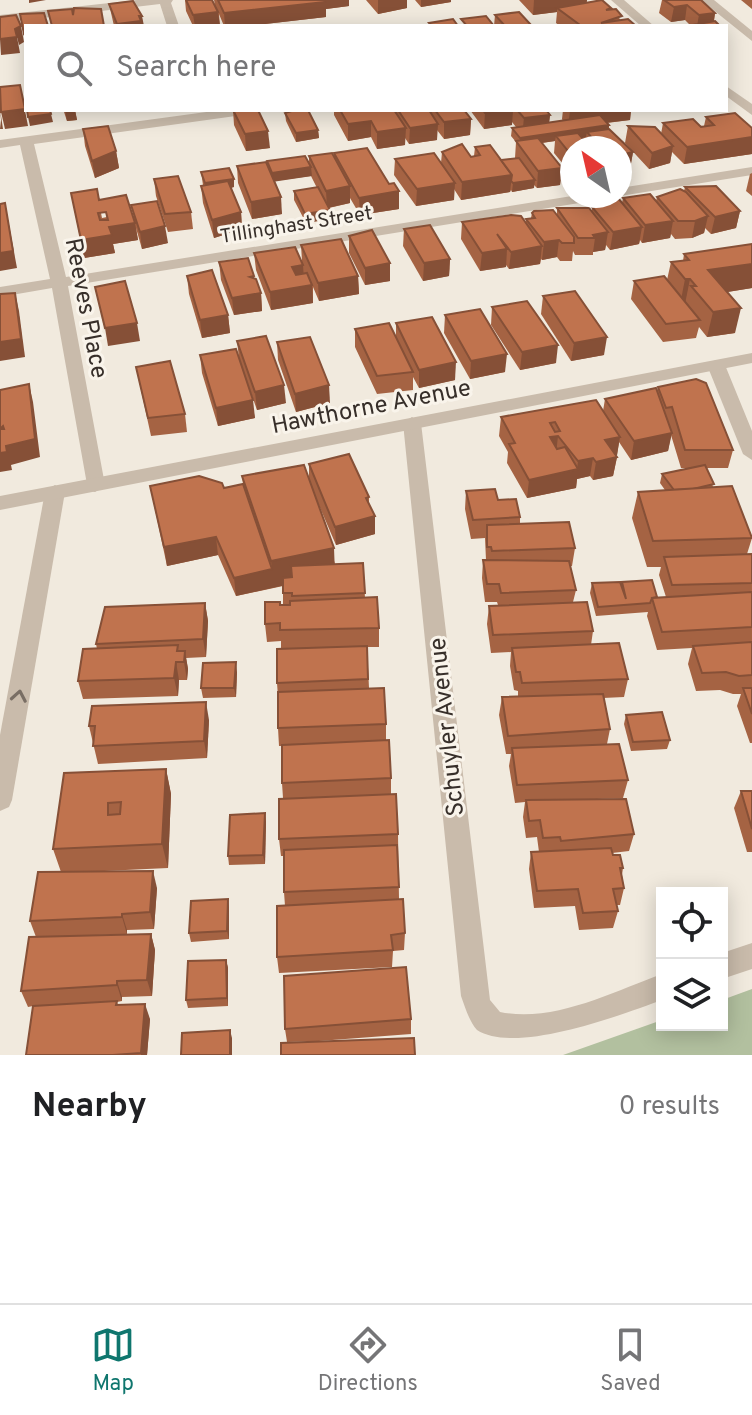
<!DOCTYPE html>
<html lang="en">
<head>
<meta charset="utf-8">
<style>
  :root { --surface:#fff; --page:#f2f2f2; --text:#202124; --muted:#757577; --line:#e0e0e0; --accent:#0f766e }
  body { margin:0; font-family:Overpass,sans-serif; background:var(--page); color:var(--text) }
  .controls { position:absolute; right:24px; bottom:24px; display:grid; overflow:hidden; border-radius:0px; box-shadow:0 4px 20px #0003 }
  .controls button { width:72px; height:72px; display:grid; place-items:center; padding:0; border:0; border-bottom:2px solid var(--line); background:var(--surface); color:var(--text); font:40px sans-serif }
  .compass { position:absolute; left:560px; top:136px; width:72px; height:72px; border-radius:50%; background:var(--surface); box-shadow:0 4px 20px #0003; rotate:326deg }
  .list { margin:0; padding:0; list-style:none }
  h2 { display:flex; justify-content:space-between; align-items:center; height:104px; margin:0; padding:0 32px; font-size:34px }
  h2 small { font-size:26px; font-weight:400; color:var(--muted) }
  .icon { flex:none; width:44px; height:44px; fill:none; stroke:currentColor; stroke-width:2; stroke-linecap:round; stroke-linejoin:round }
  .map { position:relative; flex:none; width:752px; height:1055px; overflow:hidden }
  .search { position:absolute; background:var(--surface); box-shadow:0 4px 20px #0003; left:24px; right:24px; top:24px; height:88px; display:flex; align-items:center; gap:20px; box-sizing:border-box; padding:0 28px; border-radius:0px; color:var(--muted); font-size:30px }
  .sheet { height:248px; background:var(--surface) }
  nav { display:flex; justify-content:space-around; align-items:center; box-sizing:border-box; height:112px; border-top:2px solid var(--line); background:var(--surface); font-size:22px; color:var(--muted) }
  nav a { display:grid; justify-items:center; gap:4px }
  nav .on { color:var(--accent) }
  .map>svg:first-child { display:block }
  .green { fill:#b2c09f }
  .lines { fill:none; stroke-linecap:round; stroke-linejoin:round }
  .minor { fill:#c9bbab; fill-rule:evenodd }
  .tertiary { fill:#c9bbab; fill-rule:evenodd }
  .wall { fill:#a56343; fill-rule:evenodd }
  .shaded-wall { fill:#865037 }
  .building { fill:#c0734e; stroke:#865037; stroke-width:2; fill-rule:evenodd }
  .oneway { stroke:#796e64 }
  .labels { text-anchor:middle; stroke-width:6; stroke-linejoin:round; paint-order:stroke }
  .far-street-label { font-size:20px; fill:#372f2a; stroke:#f9f4eb }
  .street-label { font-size:24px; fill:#372f2a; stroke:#f9f4eb }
</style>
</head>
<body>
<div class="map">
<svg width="752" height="1055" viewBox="0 0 752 1055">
  <rect width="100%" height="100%" fill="#f1eade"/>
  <polygon class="green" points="752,989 752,1055 563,1055 662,1020 662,1025 722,1025 722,1000"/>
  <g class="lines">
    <g class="minor">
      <polygon points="137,0 173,0 171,3 179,26 167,26 160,4 0,23 0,15"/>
      <polygon points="701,0 714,0 752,31 752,41"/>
      <polygon points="221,110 257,110 250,114 34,144 66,277 572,196 605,196 598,200 68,286 105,485 95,492 88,490 52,288 0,297 0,287 50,279 20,145 0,148 0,140"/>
      <polygon points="752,167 752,175 620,196 618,196 620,188"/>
      <polygon points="716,360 725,365 752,431 752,460 743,454 707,365"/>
      <path d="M412,417L421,423L490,1000L500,1012C554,1023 612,992 662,974V1000C621,1015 516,1055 477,1030C469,1021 465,1007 461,996L403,423Z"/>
      <polygon points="55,485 65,492 12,800 9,807 0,811 0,735 45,492"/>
      <polygon points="752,943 752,969 722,979 722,953"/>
    </g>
    <g class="tertiary">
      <polygon points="611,0 624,0 654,26 641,26"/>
      <polygon points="726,86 752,104 752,115 726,96"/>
      <polygon points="752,353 752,363 0,510 0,496"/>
    </g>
  </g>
  <g class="wall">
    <polygon points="185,0 212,0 215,5 214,0 349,0 349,6 326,9 326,17 247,26 224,26 219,14 220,26 193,26 186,11"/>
    <polygon points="366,0 407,0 407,8 378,14"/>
    <polygon points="415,0 451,0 451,2 421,7"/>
    <polygon points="519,0 587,0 586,3 611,10 621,20 636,26 560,26 556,23 557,12 533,15"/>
    <polygon points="662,0 701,0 715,13 714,21 690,25 685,20 671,22 659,13"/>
    <polygon points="741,0 752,0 752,9"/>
    <polygon points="109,4 144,26 114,26"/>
    <polygon points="495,15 532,26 494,26"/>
    <polygon points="54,110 75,110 77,120 67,121 64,112 54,112"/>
    <polygon points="233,110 270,148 246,151 234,125"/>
    <polygon points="334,110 464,110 471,119 470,135 444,139 437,130 437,140 409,144 405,138 405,145 377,149 371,137 348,141 334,115"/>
    <polygon points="470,110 546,110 550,115 549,123 563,121 562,119 563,110 631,110 630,120 607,123 609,125 609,129 633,152 630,169 620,171 620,148 572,148 572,175 554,153 555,141 542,143 562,168 560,185 537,188 534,185 534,188 512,192 511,190 510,192 461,200 454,189 454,200 416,206 394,175 395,159 434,153 441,163 442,152 462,144 471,157 474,156 475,147 490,145 501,160 515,158 516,142 511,136 512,128 516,127 512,122 512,125 484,129"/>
    <polygon points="285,113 318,130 319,138 296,142 286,121"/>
    <polygon points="706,117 752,128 752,154 684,164 672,152 670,163 649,169 625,143 628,126 661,134 663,123 704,126"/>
    <polygon points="83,129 116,151 119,168 95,178 85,146"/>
    <polygon points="334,153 399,209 360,215 350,198 350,203 329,208 330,219 306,223 294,200 294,191 317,188 311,176 274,181 282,214 252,219 238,183 237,166 268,166 267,161 309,164 309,156 334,157"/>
    <polygon points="201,172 234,179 234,187 231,188 241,212 242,229 214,238 203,203 201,186 203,185"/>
    <polygon points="752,173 752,196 746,191 750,174"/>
    <polygon points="154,179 191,212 193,229 168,232 156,196"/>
    <polygon points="685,187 740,211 736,228 711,234 705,228 704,233 692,238 675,239 671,234 670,238 642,243 640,240 639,244 610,250 606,245 605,250 593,252 593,255 575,255 573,251 572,261 560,261 557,257 542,260 541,259 540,264 509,269 506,265 506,267 480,271 461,239 462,222 526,223 526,219 531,218 532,213 557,215 557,208 592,211 592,207 596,207 597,201 622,203 623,198 656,201 657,197 684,191"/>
    <path d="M71,193L99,200L134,218L131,205L168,243L142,249L136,228L138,240L113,244L115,253L84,258ZM106,212L107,217L102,218L101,213Z"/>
    <polygon points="404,229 450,259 449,276 423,281 403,246"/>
    <polygon points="349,236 390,263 390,281 365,285 349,253"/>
    <polygon points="752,244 752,288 727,292 735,333 707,337 699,327 696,338 663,342 631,299 634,281 667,280 671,262 683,261 684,254"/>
    <polygon points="301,245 358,276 359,294 319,301 313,287 313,303 271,310 256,270 254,253 302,261"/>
    <polygon points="219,262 254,279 261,293 262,311 234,315 221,280"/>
    <polygon points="187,276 228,315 230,333 202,338 189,294"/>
    <polygon points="543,296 604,355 571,361 541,314"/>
    <polygon points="492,307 556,363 520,370 491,325"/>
    <polygon points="445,315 505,372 470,379 444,333"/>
    <polygon points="396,323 455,380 419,388 413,377 413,390 377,394 355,347 355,329 396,336"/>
    <polygon points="237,341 286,403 257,410 243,370 255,418 218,426 202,373 200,355 239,358"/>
    <polygon points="277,342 330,403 296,412 278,360"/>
    <polygon points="136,367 185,414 187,432 151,436"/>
    <polygon points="658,387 733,450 728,468 707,468 713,487 752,538 747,554 752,556 752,743 750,743 737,706 741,694 733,694 720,690 696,691 688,664 692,648 657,650 647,616 648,612 596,616 590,593 592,583 621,586 622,582 657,597 666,597 659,575 661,567 647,567 632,518 638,492 665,490 660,483 662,474 690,468 681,468 671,435 668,451 631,460 619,442 617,455 615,455 617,457 613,476 593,480 590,476 577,479 576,488 527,498 507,463 508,452 499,436 501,417 603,411 605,399 657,390"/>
    <polygon points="309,464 369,497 369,504 375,516 375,534 336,545 315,496 335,564 363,563 365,598 379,628 379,647 367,647 369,688 386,724 386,740 391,778 391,794 398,834 399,899 405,933 404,950 393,951 392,967 279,973 277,957 285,906 284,892 284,856 281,856 279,839 283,798 282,783 282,746 279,746 278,728 278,697 277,683 281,649 281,641 267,642 265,624 281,605 283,605 283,586 236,596 218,555 167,566 150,486 224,488 243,484 242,476 309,480"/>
    <polygon points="466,491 498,500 520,517 520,523 575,548 572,566 570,566 576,590 573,602 593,631 591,645 628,679 624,697 603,698 610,729 607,744 628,780 623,798 597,799 634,834 629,851 612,853 623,868 622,875 624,888 620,905 616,905 618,911 613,928 579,930 575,906 534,908 529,869 531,852 539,852 537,837 526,838 523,817 525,802 515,803 509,766 511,754 506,754 499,715 502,697 518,696 518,691 514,690 510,666 511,652 491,653 487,624 489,606 498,605 497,602 485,602 482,578 483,560 486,560 485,538 471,539 465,509"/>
    <polygon points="205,603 208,621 206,657 186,658 188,669 187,680 179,680 178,696 83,699 78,681 97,649 96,644"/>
    <polygon points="237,672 236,697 203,698 201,688"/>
    <polygon points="626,715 670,740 667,749 631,751 624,724"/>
    <polygon points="209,720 207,758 98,764 89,726"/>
    <polygon points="166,769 171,794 168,868 83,872 157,888 154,929 127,930 127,934 96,935 151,934 155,950 152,996 122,997 122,1001 117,1002 118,1005 150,1019 147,1055 26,1055 33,1006 28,1007 21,991 36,937 30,921 61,872 53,849 64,773"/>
    <polygon points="741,791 752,791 752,852 747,852 734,808"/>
    <polygon points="265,813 266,822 265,864 229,865 228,856"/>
    <polygon points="228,899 229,908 229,939 191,942 189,933"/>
    <polygon points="226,960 228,968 228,1006 188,1008 186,1000"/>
    <polygon points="411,1019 411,1034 319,1041 287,1042 285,1029"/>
  </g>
  <g class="shaded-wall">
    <polygon points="29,0 46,0 29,3"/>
    <polygon points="321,0 349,0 349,6 326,9 326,17 247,26 225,26 224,13"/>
    <polygon points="378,0 407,0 407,8 378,14"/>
    <polygon points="421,0 451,0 451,2 421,7"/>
    <polygon points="534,0 587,0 586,7 557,8 557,12 533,15"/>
    <polygon points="687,5 685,20 671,22 674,7"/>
    <polygon points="218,12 220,26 195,26 193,15"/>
    <polygon points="715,13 713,26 697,26 699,15"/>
    <polygon points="139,16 142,16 144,26 117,26 117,24"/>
    <polygon points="21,26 24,42 19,45 15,29"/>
    <polygon points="17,37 20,53 1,55 0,39"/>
    <polygon points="20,85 28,126 5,129 1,112"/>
    <polygon points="0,109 3,129 0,129 1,120"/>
    <polygon points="65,110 75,110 77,120 67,121"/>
    <polygon points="503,110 513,110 512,125 484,129 485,113"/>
    <polygon points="579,110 631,110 630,120 568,127 570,111"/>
    <polygon points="51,114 53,122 30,126 28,117"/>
    <polygon points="550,115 548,131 522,135 524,118"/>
    <polygon points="471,119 470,135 444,139 444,122"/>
    <polygon points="371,121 371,137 348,141 348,124"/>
    <polygon points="438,124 437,140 409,144 410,128"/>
    <polygon points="609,125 608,134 587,132 586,137 560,141 556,136 555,141 519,146 520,138"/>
    <polygon points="406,128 405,145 377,149 377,132"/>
    <polygon points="318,130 319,138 296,142 296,133"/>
    <polygon points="268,131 270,148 246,151 245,134"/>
    <polygon points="752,137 752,154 684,164 687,147"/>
    <polygon points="673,146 670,163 649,169 652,153"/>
    <polygon points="116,151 119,168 95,178 92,161"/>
    <polygon points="633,152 630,169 620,171 620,155"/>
    <polygon points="311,167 312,176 272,182 272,173"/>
    <polygon points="562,168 560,185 537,188 538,171"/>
    <polygon points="512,175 510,192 461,200 462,182"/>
    <polygon points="234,179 234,187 206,191 205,183"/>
    <polygon points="535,180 534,188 512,192 513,183"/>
    <polygon points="455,183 454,200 416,206 417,189"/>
    <polygon points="350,186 350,203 327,208 326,191"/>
    <polygon points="399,191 399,209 360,215 359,198"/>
    <polygon points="281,197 282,214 252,219 251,202"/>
    <polygon points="5,203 17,268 0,271 0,253"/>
    <polygon points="330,210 330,219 306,223 305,214"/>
    <polygon points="740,211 736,228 711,234 715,217"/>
    <polygon points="241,212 242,229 214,238 212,220"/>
    <polygon points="708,216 704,233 692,238 695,221"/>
    <polygon points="673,221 670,238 642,243 645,225"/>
    <polygon points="135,223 138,240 113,244 115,253 84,258 81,240 109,227"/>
    <polygon points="165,226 168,243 142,249 140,232"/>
    <polygon points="642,227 639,244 610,250 613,232"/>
    <polygon points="608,232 605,250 593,252 595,238 593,235"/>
    <polygon points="559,240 557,257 542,260 544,242"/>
    <polygon points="542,246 540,264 509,269 511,252"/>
    <polygon points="507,249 506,267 480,271 482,253"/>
    <polygon points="450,259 449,276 423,281 424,263"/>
    <polygon points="390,263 390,281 365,285 365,268"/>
    <polygon points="752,264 752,288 703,296 708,270"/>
    <polygon points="303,265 304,282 293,284 292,267"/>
    <polygon points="254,276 256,294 261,293 262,311 234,315 232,298 250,277"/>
    <polygon points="358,276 359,294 319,301 318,283"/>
    <polygon points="685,279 690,279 685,304 680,305"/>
    <polygon points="312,285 313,303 271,310 270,292"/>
    <polygon points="15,293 19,311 25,357 0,361 0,342"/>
    <polygon points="741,308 735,333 707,337 713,312"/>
    <polygon points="228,315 230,333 202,338 200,320"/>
    <polygon points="137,323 140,341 108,346 105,328"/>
    <polygon points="607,337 604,355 571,361 574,343"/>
    <polygon points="558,345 556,363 520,370 522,352"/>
    <polygon points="507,354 505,372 470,379 471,361"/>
    <polygon points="456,362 455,380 419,388 419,370"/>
    <polygon points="29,384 33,402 40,457 11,465 12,470 0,472 0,453 6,446"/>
    <polygon points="284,385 286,403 257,410 255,392"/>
    <polygon points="329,385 330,403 296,412 295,394"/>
    <polygon points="253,400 255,418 218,426 216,408"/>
    <polygon points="672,433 668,451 631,460 634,441"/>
    <polygon points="558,436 556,454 550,437"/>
    <polygon points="620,437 617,455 602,458 605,440"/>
    <polygon points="617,457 613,476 593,480 596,462"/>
    <polygon points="593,458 590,476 577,479 576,488 527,498 529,480 577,470 578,461"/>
    <polygon points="375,516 375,534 336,545 335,527"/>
    <polygon points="216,537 218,555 167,566 164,547"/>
    <polygon points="334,548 335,574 236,596 234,578 272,569 271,561"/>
    <polygon points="205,603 208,621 206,657 203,639"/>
    <polygon points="185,651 188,669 187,680 184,662"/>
    <polygon points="176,662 179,680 178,696 174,678"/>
    <polygon points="236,662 237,672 236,697 234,688"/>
    <polygon points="206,702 209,720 207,758 204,741"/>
    <polygon points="166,769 171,794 168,868 162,844"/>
    <polygon points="265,813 266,822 265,864 263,855"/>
    <polygon points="153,871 157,888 154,929 150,912"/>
    <polygon points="228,899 229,908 229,939 227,931"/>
    <polygon points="122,914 127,930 127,934 122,917"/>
    <polygon points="151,934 155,950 152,996 147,980"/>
    <polygon points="226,960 228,968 228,1006 227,998"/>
    <polygon points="117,981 122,997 122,1001 117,985"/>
    <polygon points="145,1004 150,1019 147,1055 141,1055"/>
    <polygon points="230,1030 232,1038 232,1055 230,1055"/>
  </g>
  <g class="building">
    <polygon points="186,0 212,0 218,12 193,15"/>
    <polygon points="218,0 324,0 325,2 224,13"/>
    <polygon points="602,0 611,8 606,10 616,9 622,16 601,23 628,19 636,26 576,26 580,25 557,8"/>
    <polygon points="664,0 701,0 715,13 699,15 687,5 674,7"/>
    <polygon points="133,1 142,16 139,16 141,21 117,24 109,4"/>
    <polygon points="74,8 101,9 104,26 52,26 48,11 72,9 73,15"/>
    <polygon points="519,12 532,26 505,26 495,15"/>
    <polygon points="44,13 48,26 26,26 26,33 24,34 20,14"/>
    <polygon points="16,15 21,26 15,29 17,37 0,39 0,17"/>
    <polygon points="486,16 494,26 467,26 461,19"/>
    <polygon points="453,19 458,26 432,26 429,23"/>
    <polygon points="715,21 720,26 687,26"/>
    <polygon points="20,85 25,109 1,112 0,87"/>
    <polygon points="27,110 50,110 51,114 28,117"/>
    <polygon points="233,110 258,110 268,131 245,134"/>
    <polygon points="295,110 308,110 318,130 296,133 285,113"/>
    <polygon points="340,110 394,110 406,128 377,132 371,121 348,124"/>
    <polygon points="398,110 429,110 438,124 410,128"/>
    <polygon points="435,110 464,110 471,119 444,122"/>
    <polygon points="483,110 503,110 485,113"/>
    <polygon points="517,110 546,110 550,115 524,118"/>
    <polygon points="735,113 752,128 752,137 687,147 663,123 693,119 701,127 714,125 706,117"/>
    <polygon points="600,115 609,125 520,138 512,128"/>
    <polygon points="108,126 116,151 92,161 83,129"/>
    <polygon points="628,126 655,127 673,146 652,153"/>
    <polygon points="609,129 633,152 620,155 620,148 600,148 587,132"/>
    <polygon points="578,133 591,148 572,148 572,156 556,136"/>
    <polygon points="538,138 562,168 538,171 516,141"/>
    <polygon points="462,144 471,157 480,155 475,147 490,145 512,175 462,182 442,152"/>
    <polygon points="367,148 389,184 394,183 399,191 359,198 334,153"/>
    <polygon points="332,153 350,186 326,191 309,156"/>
    <polygon points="434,153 455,183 417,189 395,159"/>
    <polygon points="305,156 311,167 272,173 267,161"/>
    <polygon points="519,158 535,180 513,183 511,181 512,175 501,160"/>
    <polygon points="266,162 281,197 251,202 237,166"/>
    <polygon points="229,168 234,179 205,183 201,172"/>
    <polygon points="178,176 191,212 165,214 154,179"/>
    <polygon points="228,181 241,212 212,220 201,186"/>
    <polygon points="716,186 740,211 715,217 685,187"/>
    <polygon points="318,187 330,210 305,214 294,191"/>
    <path d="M97,189L99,200L126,195L135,223L109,227L112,235L81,240L71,193ZM106,212L108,220H100L98,213Z"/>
    <polygon points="680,189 686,192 708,216 695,221 678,221 657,197"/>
    <polygon points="650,194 673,221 645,225 623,198"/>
    <polygon points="618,198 642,227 613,232 592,207 600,206 597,201"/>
    <polygon points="157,201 165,226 140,232 131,205"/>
    <polygon points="5,203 13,251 0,253 0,204"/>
    <polygon points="557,208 589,208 608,232 593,235 595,238 578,238"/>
    <polygon points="553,210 574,237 574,243 562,243 559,240 544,242 526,219 535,218 532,213 534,211"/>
    <polygon points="511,215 521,216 542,246 511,252 497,234 507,249 482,253 462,222"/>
    <polygon points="430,225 450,259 424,263 404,229"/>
    <polygon points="372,230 390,263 365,268 349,236"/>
    <polygon points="341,239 358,276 318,283 301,245"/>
    <polygon points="752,244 752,264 708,270 741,308 713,312 691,286 696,286 690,279 685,279 671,262 689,260 684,254"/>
    <polygon points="295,247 303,265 292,267 296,275 307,273 312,285 270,292 254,253"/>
    <polygon points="248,258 254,276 250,277 256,279 261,293 232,298 219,262"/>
    <polygon points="212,270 228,315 200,320 187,276"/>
    <polygon points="664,276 700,320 666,324 634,281"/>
    <polygon points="125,281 137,323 105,328 95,287"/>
    <polygon points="575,291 607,337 574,343 543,296"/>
    <polygon points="15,293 21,339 0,342 0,294"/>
    <polygon points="527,301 558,345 522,352 492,307"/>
    <polygon points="480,309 507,354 471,361 445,315"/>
    <polygon points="432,317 456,362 419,370 396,323"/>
    <polygon points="389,323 413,372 377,376 355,329"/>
    <polygon points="266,336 284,385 255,392 237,341"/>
    <polygon points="310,337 329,385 295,394 277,342"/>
    <polygon points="236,349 253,400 216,408 200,355"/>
    <polygon points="170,361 185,414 148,418 136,367"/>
    <polygon points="696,379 706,383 733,450 685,450 672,407 666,408 658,387"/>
    <polygon points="29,384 35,439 6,446 7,452 0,453 0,429 4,429 3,426 0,429 0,390"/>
    <polygon points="656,388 672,433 634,441 605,399"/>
    <path d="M596,400L620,437L605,440L617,457L596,462L593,458L578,461L558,436L550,437L557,449L565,447L578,469L529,480L509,444L515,443L501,417ZM555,422L560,431L555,432L550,423Z"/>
    <polygon points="349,454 369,497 366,498 375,516 335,527 309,464"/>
    <polygon points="304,465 334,548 271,561 242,476"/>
    <polygon points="705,465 714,484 693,489 674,490 662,474"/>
    <polygon points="199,476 222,483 224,488 243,484 272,569 234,578 216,537 164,547 150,486"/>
    <polygon points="732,486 752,538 653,541 638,492"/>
    <polygon points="495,489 498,500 516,499 520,517 473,520 466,491"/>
    <polygon points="569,522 575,548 492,551 491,547 487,547 487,525"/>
    <polygon points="752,554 752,583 672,585 664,557"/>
    <polygon points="483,560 569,561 576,590 501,593 499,584 487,584"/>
    <polygon points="363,563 365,593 292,596 292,593 283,593 283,578 292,577 291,566"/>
    <polygon points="652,580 657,597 652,598 650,603 598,607 592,583 620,582 626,599 622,582"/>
    <polygon points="752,592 752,627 662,632 652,598"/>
    <polygon points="377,597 379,628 280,630 280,623 265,624 265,602 280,602 280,605 290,605 290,601"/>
    <polygon points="587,602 593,631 493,635 489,606"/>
    <polygon points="205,603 203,639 96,644 105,607"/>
    <polygon points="752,642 752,675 739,676 726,672 702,673 693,646"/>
    <polygon points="619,643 628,679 522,683 520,672 516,672 512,648"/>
    <polygon points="178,645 177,651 185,651 184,662 176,662 174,678 78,681 83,649"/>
    <polygon points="367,646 368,679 277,683 277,649"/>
    <polygon points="236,662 234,688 201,688 203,663"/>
    <polygon points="384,688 386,724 278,728 278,692"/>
    <polygon points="743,688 752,688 752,714"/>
    <polygon points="603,694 610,729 508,736 502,697"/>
    <polygon points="206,702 204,741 93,746 95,726 89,726 92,706"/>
    <polygon points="662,712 670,740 633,742 626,715"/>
    <polygon points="389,740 391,778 282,783 282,745"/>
    <polygon points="619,744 628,780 517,785 512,748"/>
    <path d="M166,769L162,844L53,849L64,773ZM121,802L120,814L108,815V803Z"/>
    <polygon points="741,791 752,791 752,829"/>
    <polygon points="396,794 398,834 279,839 279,799"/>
    <polygon points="626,799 634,834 561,841 560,837 543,838 540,820 529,821 526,800"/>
    <polygon points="265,813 263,855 228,856 230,815"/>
    <polygon points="397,845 399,887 284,892 284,850"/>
    <polygon points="611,848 613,855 620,855 623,868 620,868 624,888 613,889 618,911 583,913 578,889 537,891 531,852"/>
    <polygon points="153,871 150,912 122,914 122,917 30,921 38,872"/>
    <polygon points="228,899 227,931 189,933 191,901"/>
    <polygon points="403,899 405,933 391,935 393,950 277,957 277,906"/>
    <polygon points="151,934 147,980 117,981 117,985 21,991 29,937"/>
    <polygon points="226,960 227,998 186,1000 188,961"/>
    <polygon points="406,967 411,1019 285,1029 284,976"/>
    <polygon points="117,1001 116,1005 145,1004 141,1053 113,1055 26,1055 33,1006"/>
    <polygon points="230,1030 230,1055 181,1055 182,1033"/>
    <polygon points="414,1038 415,1055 281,1055 281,1043"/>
  </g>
  <defs><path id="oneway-chevron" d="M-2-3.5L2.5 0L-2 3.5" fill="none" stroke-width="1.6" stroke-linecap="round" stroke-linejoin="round" transform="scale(2)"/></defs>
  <use class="oneway" href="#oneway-chevron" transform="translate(19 696) rotate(-80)"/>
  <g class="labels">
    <g class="far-street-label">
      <text transform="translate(296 224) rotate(-9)" y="7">Tillinghast Street</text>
    </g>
    <g class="street-label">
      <text transform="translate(87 308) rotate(79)" y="8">Reeves Place</text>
      <text transform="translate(371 406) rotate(-11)" y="8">Hawthorne Avenue</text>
      <text transform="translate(446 727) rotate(-96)" y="8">Schuyler Avenue</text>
    </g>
  </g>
</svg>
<div class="controls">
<button><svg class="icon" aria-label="locate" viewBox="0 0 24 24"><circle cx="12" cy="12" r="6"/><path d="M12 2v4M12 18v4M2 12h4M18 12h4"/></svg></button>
<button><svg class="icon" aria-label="layers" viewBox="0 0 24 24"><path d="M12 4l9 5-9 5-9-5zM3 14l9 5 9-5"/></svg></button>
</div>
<svg class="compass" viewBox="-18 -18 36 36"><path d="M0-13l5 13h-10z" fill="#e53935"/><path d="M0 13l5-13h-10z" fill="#757577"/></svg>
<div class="search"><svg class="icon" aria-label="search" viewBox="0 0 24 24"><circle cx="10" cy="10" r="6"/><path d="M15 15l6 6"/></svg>Search here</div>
</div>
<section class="sheet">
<h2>Nearby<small>0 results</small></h2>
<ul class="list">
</ul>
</section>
<nav>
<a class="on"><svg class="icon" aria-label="map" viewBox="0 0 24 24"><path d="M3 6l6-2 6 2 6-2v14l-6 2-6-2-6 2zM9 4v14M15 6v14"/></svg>Map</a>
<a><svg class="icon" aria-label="directions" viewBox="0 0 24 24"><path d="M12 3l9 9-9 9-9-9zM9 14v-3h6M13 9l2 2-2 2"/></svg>Directions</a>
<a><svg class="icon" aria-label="saved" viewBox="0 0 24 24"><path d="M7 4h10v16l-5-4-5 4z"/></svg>Saved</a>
</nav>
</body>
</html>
